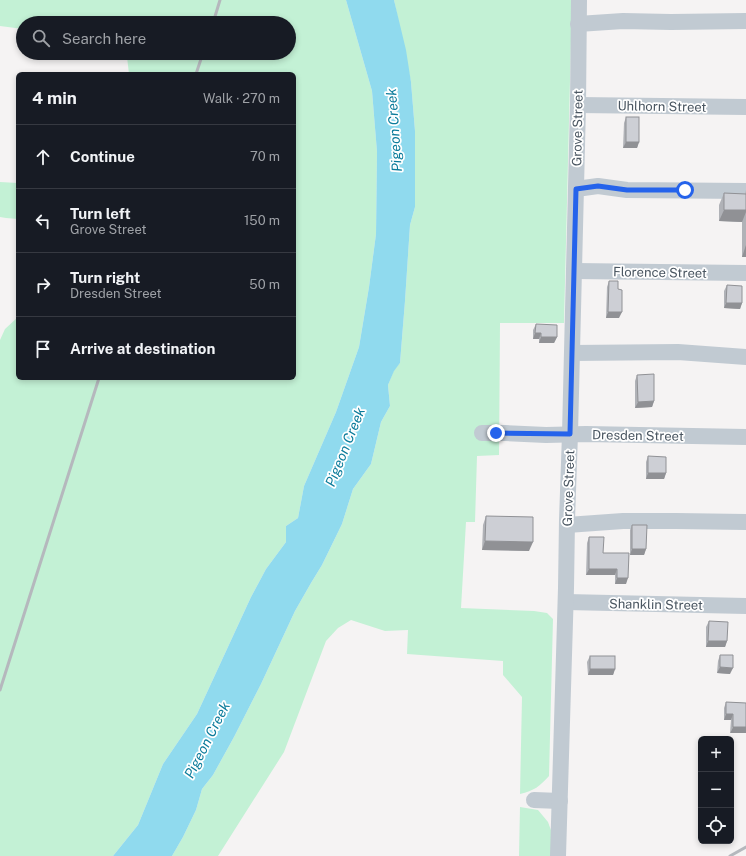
<!DOCTYPE html>
<html lang="en">
<head>
<meta charset="utf-8">
<style>
  :root { --surface:#171b24; --page:#242831; --text:#f1f3f6; --muted:#9ea1a6; --line:#363941 }
  body { margin:0; font-family:"Public Sans",sans-serif; background:var(--page); color:var(--text) }
  .controls { position:absolute; right:12px; bottom:12px; display:grid; overflow:hidden; border-radius:6px; box-shadow:0 2px 6px #0003 }
  .controls button { width:36px; height:36px; display:grid; place-items:center; padding:0; border:0; border-bottom:1px solid var(--line); background:var(--surface); color:var(--text); font:20px sans-serif }
  .stop { position:absolute; width:12px; height:12px; margin:-9px; border:3px solid #2563eb; border-radius:50%; background:#fff }
  .stop.end { background:#2563eb; border-color:#fff; box-shadow:0 1px 4px #0008 }
  .list { margin:0; padding:0; list-style:none }
  h2 { display:flex; justify-content:space-between; align-items:center; height:52px; margin:0; padding:0 16px; font-size:17px }
  h2 small { font-size:13px; font-weight:400; color:var(--muted) }
  .list li { display:grid; grid-template-columns:26px 1fr auto; gap:12px; align-items:center; box-sizing:border-box; height:64px; padding:0 16px; border-top:1px solid var(--line) }
  .list b { display:block; font-size:15px; white-space:nowrap }
  .list p { margin:0; font-size:13px; white-space:nowrap; color:var(--muted) }
  .list em { font-size:13px; font-style:normal; color:var(--muted) }
  .icon { flex:none; width:22px; height:22px; fill:none; stroke:currentColor; stroke-width:2; stroke-linecap:round; stroke-linejoin:round }
  .map { position:relative; flex:none; width:746px; height:856px; overflow:hidden }
  .search { position:absolute; background:var(--surface); box-shadow:0 2px 6px #0003; left:16px; top:16px; width:280px; height:44px; display:flex; align-items:center; gap:10px; box-sizing:border-box; padding:0 14px; border-radius:22px; color:var(--muted); font-size:15px }
  .panel { position:absolute; background:var(--surface); box-shadow:0 2px 6px #0003; left:16px; top:72px; width:280px; height:308px; border-radius:6px }
  .map>svg:first-child { display:block }
  .green { fill:#c3f1d5 }
  .water { fill:#90daee }
  .lines { fill:none; stroke-linecap:round; stroke-linejoin:round }
  .minor { stroke:#c1cad2; stroke-width:16 }
  .rail { stroke:#b5b8bd; stroke-width:3 }
  .wall { fill:#b0b2b7 }
  .shaded-wall { fill:#909195 }
  .building { fill:#cdcfd5; stroke:#909195 }
  .route { stroke:#2563eb; stroke-width:5 }
  .labels { text-anchor:middle; stroke-width:3.5; stroke-linejoin:round; paint-order:stroke }
  .street-label { font-size:13px; fill:#4a5661; stroke:#fff }
  .water-label { font-size:14px; font-style:italic; fill:#0c7c9b; stroke:#fff }
</style>
</head>
<body>
<div class="map">
<svg width="746" height="856" viewBox="0 0 746 856">
  <rect width="100%" height="100%" fill="#f5f3f3"/>
  <g class="green">
    <polygon points="0,0 346,0 372,91 377,152 376,234 369,287 359,347 336,412 304,486 298,518 286,526 286,542 266,569 251,597 197,714 163,764 138,825 113,856 0,856 0,340 5,329 18,317 18,378 294,378 294,74 129,74 127,57 125,53 289,53 289,23 23,23 23,29 0,26"/>
    <path d="M394,0H572L564,323H500L499,455L477,456L475,522H466L461,608L534,611L547,613L553,619L549,776C540,786 534,791 520,794L522,697L503,675V661L407,654L408,630L385,631L351,620L338,628L326,641L284,752L218,856H172L183,837L196,810L202,789L213,775L234,737L261,684L295,611L311,583L322,565L342,524L353,489L371,464L381,422L390,406L388,385L394,370L400,363L405,301L410,225L415,207V131L411,82Z"/>
    <polygon points="0,182 18,183 18,219 6,218 0,217"/>
    <polygon points="520,807 538,810 548,822 552,833 551,856 519,856"/>
  </g>
  <polygon class="water" points="346,0 394,0 406,50 411,82 415,131 415,207 410,225 405,301 400,363 394,371 388,385 390,406 381,422 371,464 353,489 342,524 322,565 311,583 295,611 261,684 234,737 213,775 202,789 196,810 183,837 172,856 113,856 138,825 163,764 197,714 251,597 266,569 286,542 286,526 298,518 304,486 336,412 359,347 369,287 376,234 377,152 372,91"/>
  <g class="lines">
    <g class="minor">
      <polyline points="578,24 623,21 671,22 746,21"/>
      <polyline points="578,105 746,107"/>
      <polyline points="576,189 598,186 627,190 746,191"/>
      <polyline points="574,271 746,273"/>
      <polyline points="572,353 678,352 746,357"/>
      <polyline points="482,433 505,433 546,435 586,434 746,437"/>
      <polyline points="567,525 623,521 676,521 746,522"/>
      <polyline points="566,602 746,606"/>
      <polyline points="534,800 560,801"/>
      <polyline points="558,856 566,588 567,520 570,434 578,105 579,0"/>
    </g>
    <g class="rail">
      <polyline points="213,23 220,0"/>
      <polyline points="196,74 203,53"/>
      <polyline points="0,690 99,378"/>
      <polyline points="730,856 746,847"/>
    </g>
  </g>
  <g class="wall">
    <polygon points="626,117 639,142 637,148 623,148 624,123"/>
    <polygon points="746,190 746,257 742,257 742,222 719,221 719,205 724,193 745,194"/>
    <polygon points="609,281 618,289 619,318 606,318 607,287"/>
    <polygon points="727,285 742,303 740,309 724,308 724,291"/>
    <polygon points="536,324 557,337 554,343 539,343 539,339 533,339 533,330"/>
    <polygon points="637,375 654,401 652,407 635,408 635,381"/>
    <polygon points="648,456 666,473 664,479 646,479 646,462"/>
    <polygon points="486,516 529,551 482,550 483,525"/>
    <polygon points="632,525 646,549 644,555 630,555 630,530"/>
    <polygon points="589,537 603,553 629,553 626,584 615,584 615,575 586,575 587,543"/>
    <polygon points="709,621 727,641 725,647 706,647 706,627"/>
    <polygon points="720,655 730,674 717,673 718,661"/>
    <polygon points="590,656 615,669 613,675 588,675 587,662"/>
    <polygon points="726,702 746,703 730,733 731,720 724,720 724,708"/>
  </g>
  <g class="shaded-wall">
    <polygon points="626,142 639,142 637,148 623,148"/>
    <polygon points="724,210 746,210 746,212 742,222 719,221"/>
    <polygon points="746,245 746,257 742,257"/>
    <polygon points="726,303 742,303 740,309 724,308"/>
    <polygon points="608,312 622,312 619,318 606,318"/>
    <polygon points="535,333 541,333 539,339 533,339"/>
    <polygon points="541,337 557,337 554,343 539,343"/>
    <polygon points="654,401 652,407 635,408 638,402"/>
    <polygon points="648,473 666,473 664,479 646,479"/>
    <polygon points="485,541 533,542 529,551 482,550"/>
    <polygon points="632,549 646,549 644,555 630,555"/>
    <polygon points="589,569 617,569 615,575 586,575"/>
    <polygon points="617,578 628,578 626,584 615,584"/>
    <polygon points="708,641 727,641 725,647 706,647"/>
    <polygon points="720,667 733,668 730,674 717,673"/>
    <polygon points="590,669 615,669 613,675 588,675"/>
    <polygon points="726,714 733,714 731,720 724,720"/>
    <polygon points="733,727 746,727 746,733 730,733"/>
  </g>
  <g class="building">
    <rect x="626" y="117" width="13" height="25"/>
    <polygon points="724,193 746,194 746,210 724,210"/>
    <polygon points="609,281 618,281 618,289 622,290 622,312 608,312"/>
    <polygon points="727,285 742,286 742,303 726,303"/>
    <polygon points="536,324 557,325 557,337 541,337 541,333 535,333"/>
    <polygon points="654,374 654,401 638,402 637,375"/>
    <polygon points="648,456 666,457 666,473 648,473"/>
    <polygon points="486,516 533,517 533,542 485,541"/>
    <polygon points="632,525 647,525 646,549 632,549"/>
    <polygon points="589,537 604,537 603,553 629,553 628,578 617,578 617,569 589,569"/>
    <polygon points="709,621 728,622 727,641 708,641"/>
    <polygon points="720,655 733,655 733,668 720,667"/>
    <rect x="590" y="656" width="25" height="13"/>
    <polygon points="726,702 746,703 746,727 733,727 733,714 726,714"/>
  </g>
  <g class="lines">
    <polyline class="route" points="496,433 570,434 576,189 598,186 627,190 685,190"/>
  </g>
  <g class="labels">
    <g class="street-label">
      <text transform="translate(662 106) rotate(1)" y="5">Uhlhorn Street</text>
      <text transform="translate(577 128) rotate(-89)" y="5">Grove Street</text>
      <text transform="translate(660 272) rotate(1)" y="5">Florence Street</text>
      <text transform="translate(638 435) rotate(1)" y="5">Dresden Street</text>
      <text transform="translate(568 488) rotate(-88)" y="5">Grove Street</text>
      <text transform="translate(656 604) rotate(1)" y="5">Shanklin Street</text>
    </g>
    <g class="water-label">
      <text transform="translate(394 130) rotate(-94)" y="5">Pigeon Creek</text>
      <text transform="translate(345 447) rotate(-68)" y="5">Pigeon Creek</text>
      <text transform="translate(207 740) rotate(-63)" y="5">Pigeon Creek</text>
    </g>
  </g>
</svg>
<div class="controls">
<button>+</button>
<button>−</button>
<button><svg class="icon" aria-label="locate" viewBox="0 0 24 24"><circle cx="12" cy="12" r="6"/><path d="M12 2v4M12 18v4M2 12h4M18 12h4"/></svg></button>
</div>
<div class="stop" style="left:685px;top:190px"></div>
<div class="stop end" style="left:496px;top:433px"></div>
<div class="search"><svg class="icon" aria-label="search" viewBox="0 0 24 24"><circle cx="10" cy="10" r="6"/><path d="M15 15l6 6"/></svg>Search here</div>
<section class="panel">
<h2>4 min<small>Walk · 270 m</small></h2>
<ul class="list">
<li><svg class="icon" aria-label="ahead" viewBox="0 0 24 24"><path d="M12 20V5M6 11l6-6 6 6"/></svg><div><b>Continue</b></div><em>70 m</em></li>
<li><svg class="icon" aria-label="left" viewBox="0 0 24 24"><path d="M17 20v-9H6M10 6l-5 5 5 5"/></svg><div><b>Turn left</b><p>Grove Street</p></div><em>150 m</em></li>
<li><svg class="icon" aria-label="right" viewBox="0 0 24 24"><path d="M7 20v-9h11M14 6l5 5-5 5"/></svg><div><b>Turn right</b><p>Dresden Street</p></div><em>50 m</em></li>
<li><svg class="icon" aria-label="arrive" viewBox="0 0 24 24"><path d="M6 21V4h12l-3 4 3 4H6"/></svg><div><b>Arrive at destination</b></div></li>
</ul>
</section>
</div>
</body>
</html>
